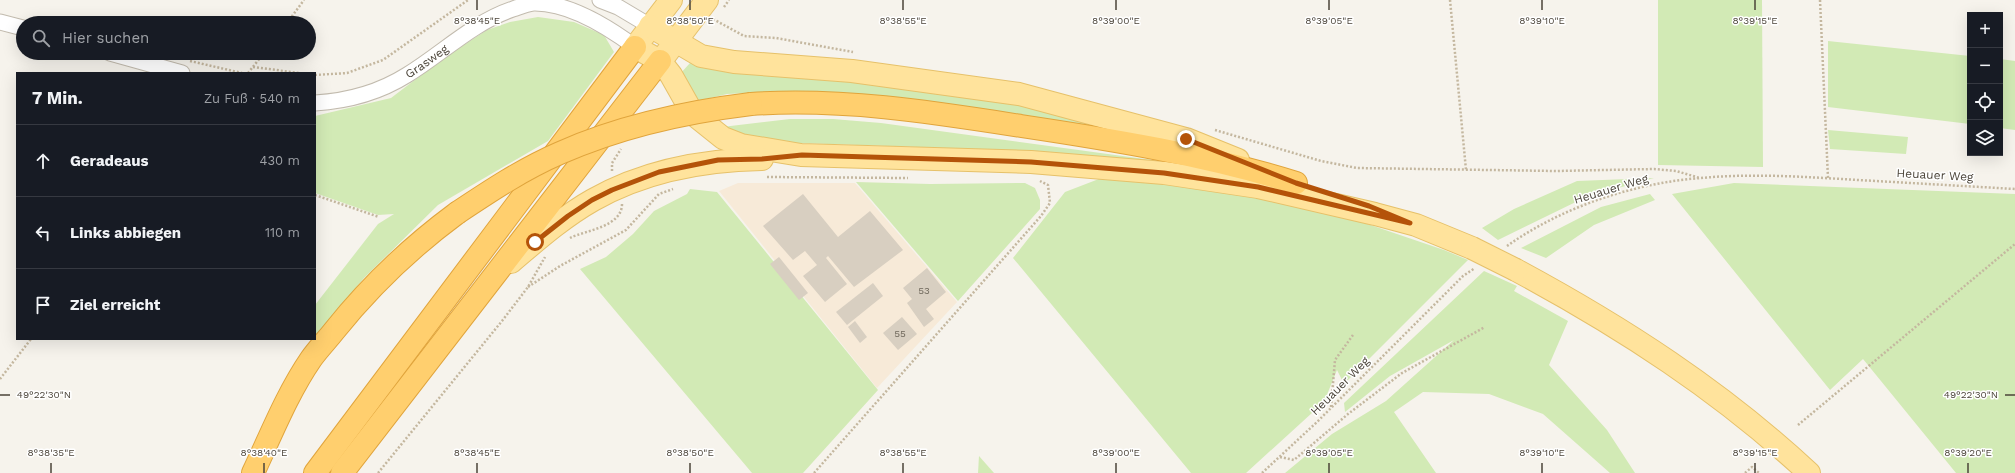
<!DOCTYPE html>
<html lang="de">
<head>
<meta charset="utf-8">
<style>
  :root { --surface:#171b24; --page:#242831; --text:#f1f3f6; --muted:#9ea1a6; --line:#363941 }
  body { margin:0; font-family:"Work Sans",sans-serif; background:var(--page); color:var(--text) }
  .controls { position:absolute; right:12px; top:12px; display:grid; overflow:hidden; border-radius:0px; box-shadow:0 4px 16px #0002 }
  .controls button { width:36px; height:36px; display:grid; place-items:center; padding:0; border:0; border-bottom:1px solid var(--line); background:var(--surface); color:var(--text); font:20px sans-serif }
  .stop { position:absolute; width:12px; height:12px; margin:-9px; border:3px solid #b45309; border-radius:50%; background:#fff }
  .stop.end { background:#b45309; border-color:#fff; box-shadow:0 1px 4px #0008 }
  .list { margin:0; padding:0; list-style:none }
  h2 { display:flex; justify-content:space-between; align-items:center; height:52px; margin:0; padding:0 16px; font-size:17px }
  h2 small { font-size:13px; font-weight:400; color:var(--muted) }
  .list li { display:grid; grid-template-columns:26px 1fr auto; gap:12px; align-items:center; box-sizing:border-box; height:72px; padding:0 16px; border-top:1px solid var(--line) }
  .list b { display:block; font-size:15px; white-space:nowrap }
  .list em { font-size:13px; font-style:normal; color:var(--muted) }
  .icon { flex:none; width:22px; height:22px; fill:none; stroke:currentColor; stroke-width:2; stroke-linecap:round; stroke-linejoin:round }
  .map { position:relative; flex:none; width:2015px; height:473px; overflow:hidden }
  .search { position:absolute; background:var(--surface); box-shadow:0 4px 16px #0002; left:16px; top:16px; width:300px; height:44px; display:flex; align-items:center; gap:10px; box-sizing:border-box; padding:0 14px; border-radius:22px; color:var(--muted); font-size:15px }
  .panel { position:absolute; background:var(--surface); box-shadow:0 4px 16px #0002; left:16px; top:72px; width:300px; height:268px; border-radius:0px }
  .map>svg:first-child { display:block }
  .commercial { fill:#f7ead8 }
  .green { fill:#d2eab5 }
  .building { fill:#d8cfc1 }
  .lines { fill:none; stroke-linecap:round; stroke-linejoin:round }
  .street-casing { stroke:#c2bbae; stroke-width:17 }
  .primary-casing { stroke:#e6c16a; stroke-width:24 }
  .highway-casing { stroke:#e0a43c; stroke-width:24 }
  .path { stroke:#c4b79f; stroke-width:2.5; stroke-dasharray:2 2; stroke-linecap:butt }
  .street { stroke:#fff; stroke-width:15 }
  .primary { stroke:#ffe39c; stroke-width:22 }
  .highway { stroke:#ffcf6e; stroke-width:22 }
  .primary-bridge-casing { stroke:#e6c16a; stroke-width:24; stroke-linecap:butt }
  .highway-bridge-casing { stroke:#e0a43c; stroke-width:24; stroke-linecap:butt }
  .primary-bridge { stroke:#ffe39c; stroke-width:22 }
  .highway-bridge { stroke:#ffcf6e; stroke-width:22 }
  .route { stroke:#b45309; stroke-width:5 }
  .ticks { fill:none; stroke:#4b4439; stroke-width:1.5 }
  .labels { text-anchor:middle; stroke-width:3; stroke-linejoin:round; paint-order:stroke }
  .number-label { font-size:10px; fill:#6e675b }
  .street-label { font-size:12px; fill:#4b4439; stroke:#fff }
  .ticks-label { font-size:10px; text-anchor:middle; fill:#4b4439; stroke:#fff; stroke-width:3; stroke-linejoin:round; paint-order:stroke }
</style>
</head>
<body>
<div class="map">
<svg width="2015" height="473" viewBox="0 0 2015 473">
  <rect width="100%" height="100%" fill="#f6f3ec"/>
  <polygon class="commercial" points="738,183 855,183 957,302 877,388 719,191"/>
  <g class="green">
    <polygon points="1658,0 1762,0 1763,167 1658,165"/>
    <polygon points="538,17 574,22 604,35 614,52 548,141 438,205 364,278 315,338 315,305 378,224 394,214 378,215 315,193 315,116 391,98 445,57 487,30 510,22"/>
    <polygon points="1828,41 1970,56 1970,124 1828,107"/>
    <polygon points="2000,59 2015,61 2015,130 2000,128"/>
    <polygon points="690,63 726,70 782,72 1035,107 1154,137 938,103 857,94 787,91 727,94 694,102 680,74"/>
    <polygon points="790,119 833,119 881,123 1152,160 1152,164 917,147 768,142 741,138 722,127"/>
    <polygon points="1828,130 1908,137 1906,154 1830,149"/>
    <polygon points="1104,177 1251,192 1347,217 1444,250 1468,260 1344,384 1337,370 1324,402 1246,473 1191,473 1013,258 1065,192"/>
    <polygon points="1654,178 1586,197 1498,240 1482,228 1514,209 1577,181"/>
    <polygon points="856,182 930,184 1025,183 1035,188 1040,200 1040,209 958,301"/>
    <polygon points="1734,183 2015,194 2015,473 1956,473 1863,359 1830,390 1672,194"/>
    <polygon points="690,189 717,192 878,390 803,473 752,473 580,269 606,257 633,234 654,211 687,194"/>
    <polygon points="1650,194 1655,200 1594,225 1546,258 1521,248 1601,207"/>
    <polygon points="1484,271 1517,286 1514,291 1568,321 1549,365 1607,430 1635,473 1610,473 1543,414 1489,394 1423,392 1394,412 1436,473 1285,473 1332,434 1386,401 1454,340 1390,376 1345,412 1344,403"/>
    <polygon points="979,456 994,473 978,473"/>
  </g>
  <g class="building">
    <polygon points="803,194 838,237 870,211 903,250 854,287 828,256 826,258 847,284 825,302 803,276 817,265 805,251 793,260 763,226"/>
    <polygon points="779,257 808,293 799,300 770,264"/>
    <polygon points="927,268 946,292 926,309 934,319 924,327 907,303 912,299 903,288"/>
    <polygon points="873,283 883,296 847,325 836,312"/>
    <polygon points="902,317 917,334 898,350 883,333"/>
    <polygon points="855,321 867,337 860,343 848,327"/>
  </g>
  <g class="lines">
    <g class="street-casing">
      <g id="street">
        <polyline points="600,0 618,7 650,26"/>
        <polyline points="0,22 23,28"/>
        <polyline points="110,53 182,73"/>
        <path id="s1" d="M315,103C347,101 380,92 407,75C443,53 472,23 513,9C519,7 526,4 533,3C568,2 608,27 635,47"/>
      </g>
    </g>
    <g class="primary-casing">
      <g id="primary">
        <polyline points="671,0 635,47 660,61 671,75 693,114 723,138 741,145 801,155 1031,162 1164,173 1258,187 1375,214 1416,225 1472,248"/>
        <polyline points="650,26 701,56 734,62 852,71 1019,94 1186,139 1238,160"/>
        <polyline points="666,54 707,0"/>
        <path d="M511,262C537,240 563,217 593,200C646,170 703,160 762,159"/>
        <path d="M1516,270C1622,327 1721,391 1809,473"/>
      </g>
    </g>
    <g class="highway-casing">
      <g id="highway">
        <path d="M751,104C843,98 931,112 1021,126C1114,140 1207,155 1296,183"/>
        <path d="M253,473C271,435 287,394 311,359C318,349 327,340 334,331C370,286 411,247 457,213"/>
        <polyline points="315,473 635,47"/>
        <polyline points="342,473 660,61"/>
      </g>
    </g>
    <g class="path">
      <polyline points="1450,0 1466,170"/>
      <polyline points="1820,0 1828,178"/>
      <polyline points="724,7 729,0"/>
      <polyline points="34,19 47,23"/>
      <polyline points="713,19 744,36 776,38 853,52"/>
      <polyline points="287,23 304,0"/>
      <polyline points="190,61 242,73"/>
      <polyline points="253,67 299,73"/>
      <polyline points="248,73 264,53"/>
      <polyline points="315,75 347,73 383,60 468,0"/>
      <polyline points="1215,130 1321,161 1357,168 1556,171 1654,169 1676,171 1700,178"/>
      <polyline points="612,171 612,163 621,149"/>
      <polyline points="767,177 908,178"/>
      <polyline points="315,195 379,217"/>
      <path d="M570,238C586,230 622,227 622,204"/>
      <path d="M1507,246C1562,207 1634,183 1701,178C1753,173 1807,177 1858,180C1911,183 1963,186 2015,189"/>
      <polyline points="528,287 560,266 626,230 659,194 673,189"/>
      <polyline points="0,379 31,339"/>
      <polyline points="1331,407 1335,360 1353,335"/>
      <polyline points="1798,425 2015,244"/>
      <polyline points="1280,457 1294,460 1348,414 1402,373 1485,327"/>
      <polyline points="378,473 502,321 528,287 545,257"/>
      <polyline points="814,473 1041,216 1050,203 1048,185 1040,181"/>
      <polyline points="1262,473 1317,422 1463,276 1475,268"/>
      <polyline points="1745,473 1752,467 1759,473"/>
    </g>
    <use href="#street" class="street"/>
    <use href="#primary" class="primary"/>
    <use href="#highway" class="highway"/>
    <g class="primary-bridge-casing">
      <polyline id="primary-bridge" points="1472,248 1516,270"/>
    </g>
    <g class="highway-bridge-casing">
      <path id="highway-bridge" d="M457,213C490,191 523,169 560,153C621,126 685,112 751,104"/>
    </g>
    <use href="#primary-bridge" class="primary-bridge"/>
    <use href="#highway-bridge" class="highway-bridge"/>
  </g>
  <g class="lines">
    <polyline class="route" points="535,242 568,216 592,200 612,190 659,172 718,160 762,159 802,155 1031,162 1164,173 1258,187 1410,223 1369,206 1296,183 1186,139"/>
  </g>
  <path class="ticks" d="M477,0V10M690,0V10M903,0V10M1116,0V10M1329,0V10M1542,0V10M1755,0V10M0,395H10M2005,395H2015M51,463V473M264,463V473M477,463V473M690,463V473M903,463V473M1116,463V473M1329,463V473M1542,463V473M1755,463V473M1968,463V473"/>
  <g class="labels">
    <g class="number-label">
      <text x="924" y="294">53</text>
      <text x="900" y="337">55</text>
    </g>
    <g class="street-label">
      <text dy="4" stroke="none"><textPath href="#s1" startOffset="121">Grasweg</textPath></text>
      <text transform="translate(1935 175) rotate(3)" y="4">Heuauer Weg</text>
      <text transform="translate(1611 189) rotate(-17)" y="4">Heuauer Weg</text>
      <text transform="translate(1340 386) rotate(-45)" y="4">Heuauer Weg</text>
    </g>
  </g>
  <g class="ticks-label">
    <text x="477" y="24">8°38'45"E</text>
    <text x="690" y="24">8°38'50"E</text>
    <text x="903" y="24">8°38'55"E</text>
    <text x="1116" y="24">8°39'00"E</text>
    <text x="1329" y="24">8°39'05"E</text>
    <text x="1542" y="24">8°39'10"E</text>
    <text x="1755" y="24">8°39'15"E</text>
    <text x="44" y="398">49°22'30"N</text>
    <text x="1971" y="398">49°22'30"N</text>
    <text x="51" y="456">8°38'35"E</text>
    <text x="264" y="456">8°38'40"E</text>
    <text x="477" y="456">8°38'45"E</text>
    <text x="690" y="456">8°38'50"E</text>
    <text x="903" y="456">8°38'55"E</text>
    <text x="1116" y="456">8°39'00"E</text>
    <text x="1329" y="456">8°39'05"E</text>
    <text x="1542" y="456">8°39'10"E</text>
    <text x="1755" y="456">8°39'15"E</text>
    <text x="1968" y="456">8°39'20"E</text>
  </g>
</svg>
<div class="controls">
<button>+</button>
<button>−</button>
<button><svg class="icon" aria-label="locate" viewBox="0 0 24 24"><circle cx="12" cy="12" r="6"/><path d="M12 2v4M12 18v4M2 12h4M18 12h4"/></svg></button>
<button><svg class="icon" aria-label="layers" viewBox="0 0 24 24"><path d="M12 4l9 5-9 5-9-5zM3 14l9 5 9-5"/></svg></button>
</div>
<div class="stop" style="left:535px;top:242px"></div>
<div class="stop end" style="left:1186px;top:139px"></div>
<div class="search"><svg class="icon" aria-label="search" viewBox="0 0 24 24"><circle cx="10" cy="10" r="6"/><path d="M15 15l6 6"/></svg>Hier suchen</div>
<section class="panel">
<h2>7 Min.<small>Zu Fuß · 540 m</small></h2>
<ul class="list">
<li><svg class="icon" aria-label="ahead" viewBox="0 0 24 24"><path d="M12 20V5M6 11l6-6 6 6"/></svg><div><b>Geradeaus</b></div><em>430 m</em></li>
<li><svg class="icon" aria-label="left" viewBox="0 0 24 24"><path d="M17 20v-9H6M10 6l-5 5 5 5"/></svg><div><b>Links abbiegen</b></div><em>110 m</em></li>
<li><svg class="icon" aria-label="arrive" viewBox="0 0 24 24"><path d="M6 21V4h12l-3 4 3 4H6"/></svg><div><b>Ziel erreicht</b></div></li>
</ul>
</section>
</div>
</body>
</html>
